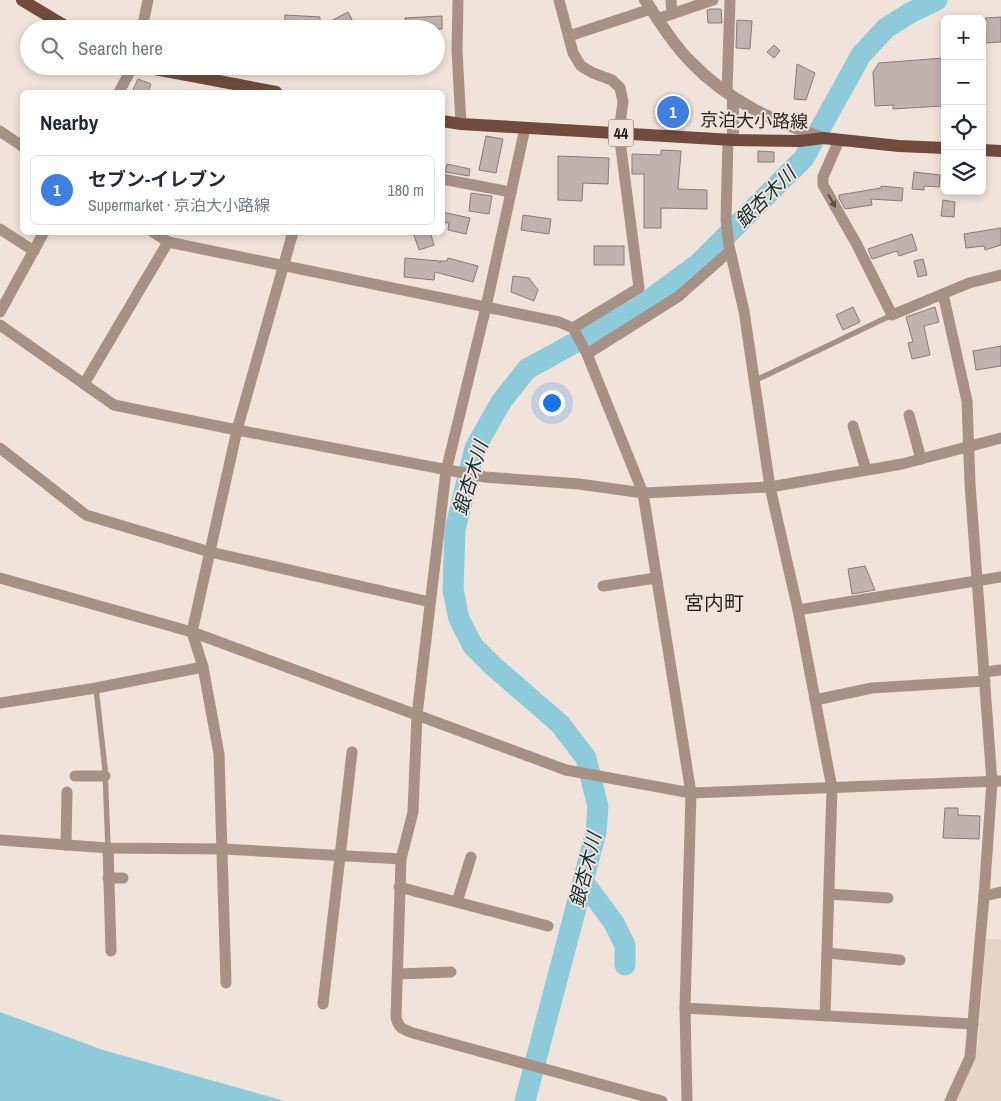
<!DOCTYPE html>
<html lang="en">
<head>
<meta charset="utf-8">
<style>
  :root { --surface:#fff; --page:#f2f2f3; --text:#1f2937; --muted:#747a83; --line:#e0e1e3; --accent:#2f797b }
  body { margin:0; font-family:"Archivo Narrow","Noto Sans JP",sans-serif; background:var(--page); color:var(--text) }
  .controls { position:absolute; right:15px; top:15px; display:grid; overflow:hidden; border-radius:8px; box-shadow:0 2px 8px #0003 }
  .controls button { width:45px; height:45px; display:grid; place-items:center; padding:0; border:0; border-bottom:1px solid var(--line); background:var(--surface); color:var(--text); font:25px sans-serif }
  .you { position:absolute; left:551px; top:402px; width:18px; height:18px; margin:-12px; border:4px solid #fff; border-radius:50%; background:#1a73e8; box-shadow:0 0 0 8px #1a73e833 }
  .badge { display:grid; place-items:center; width:32px; height:32px; border-radius:50%; background:var(--accent); color:#fff; font-size:16px; font-weight:700 }
  .pin { position:absolute; translate:-50% -50%; border:2px solid #fff; box-shadow:0 1px 5px #0006 }
  .list { margin:0; padding:0; list-style:none }
  h2 { display:flex; justify-content:space-between; align-items:center; height:65px; margin:0; padding:0 20px; font-size:21px }
  h2 small { font-size:16px; font-weight:400; color:var(--muted) }
  .list li { display:grid; grid-template-columns:32px 1fr auto; gap:15px; align-items:center; box-sizing:border-box; height:70px; margin:0 10px 10px; padding:0 10px; border:1px solid var(--line); border-radius:8px }
  .list b { display:block; font-size:19px; white-space:nowrap }
  .list p { margin:0; font-size:16px; white-space:nowrap; color:var(--muted) }
  .list em { font-size:16px; font-style:normal; color:var(--muted) }
  .icon { flex:none; width:28px; height:28px; fill:none; stroke:currentColor; stroke-width:2; stroke-linecap:round; stroke-linejoin:round }
  .map { position:relative; flex:none; width:1001px; height:1101px; overflow:hidden }
  .search { position:absolute; background:var(--surface); box-shadow:0 2px 8px #0003; left:20px; top:20px; width:425px; height:55px; display:flex; align-items:center; gap:12px; box-sizing:border-box; padding:0 18px; border-radius:28px; color:var(--muted); font-size:19px }
  .panel { position:absolute; background:var(--surface); box-shadow:0 2px 8px #0003; left:20px; top:90px; width:425px; height:145px; border-radius:8px }
  .map>svg:first-child { display:block }
  .built { fill:#e7d4c8 }
  .water { fill:#8dcbdb }
  .lines { fill:none; stroke-linecap:round; stroke-linejoin:round }
  .river { stroke:#8dcbdb; stroke-width:21 }
  .building { fill:#c0b2af; stroke:#897b79 }
  .service { stroke:#a79187; stroke-width:5.5 }
  .minor { stroke:#a79187; stroke-width:11 }
  .tertiary { stroke:#a79187; stroke-width:12 }
  .primary { stroke:#714b3b; stroke-width:12 }
  .oneway { fill:#584d47 }
  .labels { text-anchor:middle; stroke-width:4; stroke-linejoin:round; paint-order:stroke }
  .shield { fill:#efe3db; stroke:#615a56; stroke-width:1 }
  .shield-label { font-size:16px; font-weight:bold; fill:#241f1d }
  .street-label { font-size:18px; fill:#241f1d; stroke:#efe3db }
  .water-label { font-size:19px; font-style:italic; fill:#102f36; stroke:#efe3db }
  .quarter-label { font-size:20px; fill:#241f1d; stroke:#efe3db }
</style>
</head>
<body>
<div class="map">
<svg width="1001" height="1101" viewBox="0 0 1001 1101">
  <rect width="100%" height="100%" fill="#efe3db"/>
  <polygon class="built" points="986,939 1001,940 1001,1101 954,1101 978,1045"/>
  <polygon class="water" points="0,1012 103,1050 285,1101 0,1101"/>
  <g class="lines">
    <g class="river">
      <polyline points="583,881 614,923 625,945 625,965"/>
      <polyline points="525,1101 596,832 598,807 586,758 560,724 493,666 473,646 459,619 453,590 455,530 475,448 501,402 527,369 638,308 698,264 804,158 861,55 886,28 910,13 937,0"/>
    </g>
  </g>
  <g class="building">
    <polygon points="710,9 721,9 722,23 708,23 707,10"/>
    <polygon points="348,12 357,29 335,29 331,21"/>
    <polygon points="285,15 320,17 320,29 285,29"/>
    <polygon points="442,16 442,29 406,29 405,18"/>
    <polygon points="1001,17 1001,42 986,43 985,18"/>
    <polygon points="737,20 752,21 750,49 736,48"/>
    <polygon points="774,45 780,51 774,58 767,52"/>
    <polygon points="943,58 945,101 942,101 942,106 893,109 893,105 875,106 873,72 879,63"/>
    <polygon points="797,64 815,73 806,100 794,99"/>
    <polygon points="138,79 151,84 148,92 132,92"/>
    <polygon points="662,98 684,99 683,125 661,125"/>
    <polygon points="486,136 503,139 496,173 479,170"/>
    <polygon points="661,150 681,151 678,189 707,190 707,209 661,208 661,228 644,228 644,174 632,174 632,154 661,155"/>
    <polygon points="758,151 774,152 774,162 758,162"/>
    <polygon points="558,156 609,158 608,184 583,183 582,201 558,200"/>
    <polygon points="447,164 470,169 469,176 445,172"/>
    <polygon points="914,172 940,175 939,187 924,186 924,190 912,189"/>
    <polygon points="881,186 903,188 902,201 871,199 872,205 845,209 839,198 839,195 881,188"/>
    <polygon points="471,193 492,196 489,214 469,211"/>
    <polygon points="943,200 955,202 954,217 941,216"/>
    <polygon points="442,212 470,218 466,234 448,230 449,223 442,222"/>
    <polygon points="523,215 551,219 549,234 521,230"/>
    <polygon points="1001,228 1001,245 985,250 984,246 966,248 964,234"/>
    <polygon points="413,232 430,232 434,245 419,250"/>
    <polygon points="912,234 917,250 899,256 897,251 872,259 868,249"/>
    <rect x="594" y="246" width="30" height="19"/>
    <polygon points="405,258 439,261 440,263 440,261 447,261 448,258 478,266 473,282 435,272 434,280 404,277"/>
    <polygon points="923,259 927,275 918,277 914,261"/>
    <polygon points="513,276 529,278 538,290 534,301 511,292"/>
    <polygon points="853,307 860,322 843,330 836,315"/>
    <polygon points="935,307 939,322 924,326 930,355 912,359 908,343 913,342 906,317"/>
    <polygon points="1001,346 1001,366 976,370 973,351"/>
    <polygon points="865,566 875,590 852,594 848,569"/>
    <polygon points="945,808 958,808 958,815 980,816 979,839 943,838"/>
  </g>
  <g class="lines">
    <g class="service">
      <polyline points="754,381 892,315"/>
      <polyline points="96,688 105,769 108,848"/>
    </g>
    <g class="minor">
      <polyline points="458,0 457,50 461,124"/>
      <polyline points="559,0 573,53 581,66 593,73 612,80 620,88 623,101 619,133 639,288 573,328"/>
      <polyline points="671,0 672,14"/>
      <polyline points="657,19 713,0"/>
      <polyline points="142,29 148,0"/>
      <polyline points="569,36 651,9"/>
      <polyline points="119,92 133,66"/>
      <polyline points="727,92 730,0"/>
      <path d="M525,128L486,307L446,471L417,715L413,812L401,859L396,1017C398,1028 403,1029 413,1033L662,1101"/>
      <polyline points="0,131 22,146"/>
      <polyline points="728,140 726,220 729,246 744,311 770,487 798,610 832,788 825,1016"/>
      <polyline points="839,140 823,177 823,185 856,243 892,315 969,283 1001,275"/>
      <polyline points="442,179 511,192"/>
      <polyline points="0,229 34,251"/>
      <polyline points="153,232 168,242 559,322 573,328 587,354 643,493 691,793 685,1008 687,1101"/>
      <polyline points="943,294 967,401 970,484 992,782 984,896 970,1057 950,1101"/>
      <polyline points="0,312 44,232"/>
      <polyline points="0,325 114,405 237,430 485,477 579,484 643,493 770,487 902,464 1001,438"/>
      <polyline points="587,354 679,296 730,251"/>
      <polyline points="84,384 168,242"/>
      <polyline points="909,415 921,459"/>
      <polyline points="853,426 866,470"/>
      <polyline points="0,448 86,515 210,552 430,602"/>
      <polyline points="0,578 192,632 566,770 691,793 1001,781"/>
      <polyline points="603,586 656,578"/>
      <polyline points="798,610 1001,577"/>
      <polyline points="984,672 1001,670"/>
      <polyline points="815,700 872,688 985,681"/>
      <polyline points="0,703 96,688 203,667"/>
      <polyline points="75,776 105,776"/>
      <polyline points="0,840 108,848 223,849 401,859"/>
      <polyline points="66,845 67,792"/>
      <polyline points="108,848 111,951"/>
      <polyline points="108,878 123,878"/>
      <polyline points="399,887 548,926"/>
      <polyline points="829,894 888,898"/>
      <polyline points="984,896 1001,892"/>
      <polyline points="457,902 471,857"/>
      <polyline points="827,953 900,960"/>
      <polyline points="398,974 451,972"/>
      <polyline points="226,983 219,754 203,667 192,632 237,430 293,232"/>
      <polyline points="323,1004 352,752"/>
      <polyline points="685,1008 973,1024"/>
    </g>
    <g class="tertiary">
      <path d="M645,0C659,21 673,44 691,62C728,101 773,121 823,138"/>
      <polyline points="733,140 733,97"/>
    </g>
    <g class="primary">
      <polyline points="22,0 70,29"/>
      <polyline points="139,66 276,92"/>
      <polyline points="442,121 461,124 733,140 800,141 823,138 899,146 945,148"/>
      <polyline points="982,150 1001,151"/>
    </g>
  </g>
  <defs><path id="oneway-solid" d="M-6-.8H1V-3.2L6.5 0L1 3.2V.8H-6Z" transform="scale(1.25)"/></defs>
  <use class="oneway" href="#oneway-solid" transform="translate(832 201) rotate(60)"/>
  <g class="labels">
    <rect class="shield" x="608.5" y="119.5" width="25" height="27" rx="4"/>
    <g class="shield-label">
      <text x="621" y="139">44</text>
    </g>
    <g class="street-label">
      <text transform="translate(754 121) rotate(1)" y="6">京泊大小路線</text>
    </g>
    <g class="water-label">
      <text transform="translate(765 197) rotate(-45)" y="7">銀杏木川</text>
      <text transform="translate(470 478) rotate(-73)" y="7">銀杏木川</text>
      <text transform="translate(585 870) rotate(-76)" y="7">銀杏木川</text>
    </g>
    <g class="quarter-label">
      <text x="714" y="610">宮内町</text>
    </g>
  </g>
</svg>
<div class="controls">
<button>+</button>
<button>−</button>
<button><svg class="icon" aria-label="locate" viewBox="0 0 24 24"><circle cx="12" cy="12" r="6"/><path d="M12 2v4M12 18v4M2 12h4M18 12h4"/></svg></button>
<button><svg class="icon" aria-label="layers" viewBox="0 0 24 24"><path d="M12 4l9 5-9 5-9-5zM3 14l9 5 9-5"/></svg></button>
</div>
<div class="you"></div>
<div class="pin badge" style="left:673px;top:112px;background:#3f7fe0">1</div>
<div class="search"><svg class="icon" aria-label="search" viewBox="0 0 24 24"><circle cx="10" cy="10" r="6"/><path d="M15 15l6 6"/></svg>Search here</div>
<section class="panel">
<h2>Nearby<small></small></h2>
<ul class="list">
<li><span class="badge" style="background:#3f7fe0">1</span><div><b>セブン-イレブン</b><p>Supermarket · 京泊大小路線</p></div><em>180 m</em></li>
</ul>
</section>
</div>
</body>
</html>
